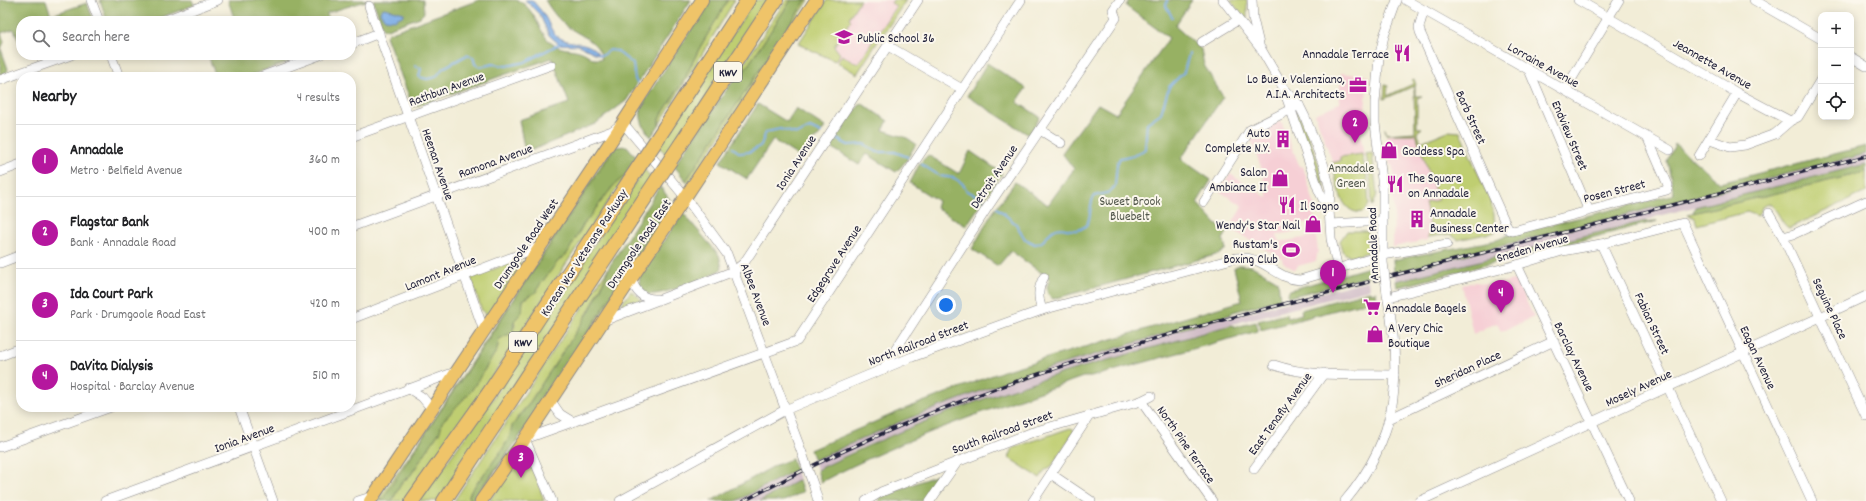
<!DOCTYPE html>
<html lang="en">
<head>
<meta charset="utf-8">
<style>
  :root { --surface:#fff; --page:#f6f6f6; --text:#202124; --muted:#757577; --line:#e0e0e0; --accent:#b5179e }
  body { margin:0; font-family:Dekko,sans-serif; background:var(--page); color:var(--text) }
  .controls { position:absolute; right:12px; top:12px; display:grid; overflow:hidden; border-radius:8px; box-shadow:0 2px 10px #0003 }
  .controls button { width:36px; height:36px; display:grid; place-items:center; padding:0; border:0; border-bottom:1px solid var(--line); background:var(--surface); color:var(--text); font:20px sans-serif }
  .you { position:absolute; left:946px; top:305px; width:14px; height:14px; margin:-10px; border:3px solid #fff; border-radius:50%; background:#1a73e8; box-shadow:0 0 0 6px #1a73e833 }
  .badge { display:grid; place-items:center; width:26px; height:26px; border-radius:50%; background:var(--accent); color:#fff; font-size:13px; font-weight:700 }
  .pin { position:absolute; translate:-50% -33px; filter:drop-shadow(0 1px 2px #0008) }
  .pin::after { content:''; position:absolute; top:21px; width:14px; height:12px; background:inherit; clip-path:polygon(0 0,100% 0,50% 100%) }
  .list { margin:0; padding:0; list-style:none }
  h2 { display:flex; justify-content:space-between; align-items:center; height:52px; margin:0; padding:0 16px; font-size:17px }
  h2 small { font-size:13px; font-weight:400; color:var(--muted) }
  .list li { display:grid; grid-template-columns:26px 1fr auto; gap:12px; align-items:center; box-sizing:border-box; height:72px; padding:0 16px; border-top:1px solid var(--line) }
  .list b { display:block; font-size:15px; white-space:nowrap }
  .list p { margin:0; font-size:13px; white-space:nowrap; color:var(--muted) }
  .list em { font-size:13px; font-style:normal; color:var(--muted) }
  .icon { flex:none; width:22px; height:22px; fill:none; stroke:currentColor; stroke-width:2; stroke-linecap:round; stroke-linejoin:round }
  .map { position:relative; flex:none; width:1866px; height:501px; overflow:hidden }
  .search { position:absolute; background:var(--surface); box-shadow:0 2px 10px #0003; left:16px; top:16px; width:340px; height:44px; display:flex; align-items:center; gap:10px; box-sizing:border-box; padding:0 14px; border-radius:16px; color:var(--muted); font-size:15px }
  .panel { position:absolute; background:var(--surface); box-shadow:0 2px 10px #0003; left:16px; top:72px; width:340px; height:340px; border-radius:16px }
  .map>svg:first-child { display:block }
  .built { fill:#f6cfd5 }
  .industrial { fill:#d1bdc8 }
  .green { fill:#bfce71; stroke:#707856 }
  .forest { fill:#97b163; stroke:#5c6a4f }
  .water { fill:#7aace6; stroke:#4e6790 }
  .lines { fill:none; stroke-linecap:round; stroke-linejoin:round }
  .stream { stroke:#7aace6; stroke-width:2 }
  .minor-casing { stroke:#8a8889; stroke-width:10 }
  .major-casing { stroke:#8a8889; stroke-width:14 }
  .highway-casing { stroke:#8a8889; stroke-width:16 }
  .minor { stroke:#fff; stroke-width:9 }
  .major { stroke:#efc469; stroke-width:12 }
  .highway { stroke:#efc469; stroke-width:14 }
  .rail-casing { stroke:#22223b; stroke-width:3.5 }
  .rail { stroke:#fbf7ec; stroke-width:2; stroke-dasharray:6; stroke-linecap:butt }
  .minor-bridge-casing { stroke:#8a8889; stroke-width:10; stroke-linecap:butt }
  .highway-bridge-casing { stroke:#8a8889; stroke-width:16; stroke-linecap:butt }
  .minor-bridge { stroke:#fff; stroke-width:9 }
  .highway-bridge { stroke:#efc469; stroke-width:14 }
  .labels { text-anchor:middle; stroke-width:4; stroke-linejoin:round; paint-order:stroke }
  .shield { fill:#fbf7ec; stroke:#636270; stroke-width:1 }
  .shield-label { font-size:12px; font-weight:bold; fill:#22223b }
  .poi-label { font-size:13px; fill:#22223b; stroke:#fbf7ec; text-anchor:start }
  .street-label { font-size:13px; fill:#22223b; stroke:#fbf7ec }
  .park-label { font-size:13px; fill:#51564b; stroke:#fbf7ec }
</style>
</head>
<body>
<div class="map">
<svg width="1866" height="501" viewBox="0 0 1866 501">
  <rect width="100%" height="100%" fill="#fbf7ec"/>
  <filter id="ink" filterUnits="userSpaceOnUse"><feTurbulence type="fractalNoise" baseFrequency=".025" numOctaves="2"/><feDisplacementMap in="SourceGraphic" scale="8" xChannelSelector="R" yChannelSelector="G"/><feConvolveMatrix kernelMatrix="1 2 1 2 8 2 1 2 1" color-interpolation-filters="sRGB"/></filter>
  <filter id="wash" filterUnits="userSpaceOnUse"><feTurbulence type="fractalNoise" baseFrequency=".012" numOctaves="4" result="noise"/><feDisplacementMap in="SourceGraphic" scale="16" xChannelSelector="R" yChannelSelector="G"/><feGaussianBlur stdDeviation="0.9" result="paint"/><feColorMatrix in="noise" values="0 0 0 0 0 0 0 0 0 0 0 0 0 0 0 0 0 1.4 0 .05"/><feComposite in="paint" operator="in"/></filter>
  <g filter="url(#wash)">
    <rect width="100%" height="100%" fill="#f2edd7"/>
    <g class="built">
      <polygon points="831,0 906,0 857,74 829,56 801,46"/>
      <polygon points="1341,73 1368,76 1364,124 1359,125 1364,157 1333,163 1315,114 1339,103"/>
      <polygon points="1281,121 1300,167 1303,166 1315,207 1312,208 1315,221 1301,224 1302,230 1277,235 1279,242 1316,236 1318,250 1316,261 1298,266 1295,270 1283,263 1282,259 1229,228 1243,206 1219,191 1230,174 1268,198 1263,179 1265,178 1251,140 1255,133"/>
      <polygon points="1416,134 1438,200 1425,203 1431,233 1428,234 1427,240 1393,247 1394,211 1392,179 1394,178 1394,173 1392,165 1390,165 1386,136"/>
      <polygon points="1513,280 1516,281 1534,317 1501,332 1497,323 1473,334 1462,285 1475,282 1493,285"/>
    </g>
    <g class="industrial">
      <polygon points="1866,154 1866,164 1658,216 1642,222 1396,281 1394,273"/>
      <polygon points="1368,280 1369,289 1236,323 1028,384 913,427 860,448 817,470 814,460 902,421 1015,378 1229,315 1235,316"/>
      <polygon points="796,470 799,480 760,501 736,501"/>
    </g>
    <g class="green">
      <polygon points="728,0 735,0 659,125 659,119 685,78 699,49"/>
      <polygon points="755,0 771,0 667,156 659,146"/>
      <polygon points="786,0 791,0 741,76 732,82"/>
      <polygon points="806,0 809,0 689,183 686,181"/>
      <polygon points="827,0 860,0 849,18 851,20 834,46 840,54 835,61 798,44"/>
      <polygon points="893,0 906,0 882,36 878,33 896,6 891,3"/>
      <polygon points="1230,0 1247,0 1247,18 1244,17"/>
      <polygon points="876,36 880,38 857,74 837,62 842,55 858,64"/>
      <polygon points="1414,79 1416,85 1415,86 1415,96 1422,96 1417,98 1417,128 1422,128 1417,132 1421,142 1448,131 1460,132 1490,201 1494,214 1495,232 1458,240 1450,234 1427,237 1428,234 1431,233 1425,203 1438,200 1416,134 1386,134 1385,128 1387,134 1415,132 1414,86 1384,99 1385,85 1388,86 1387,96 1413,84 1412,80"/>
      <polygon points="1298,111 1316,156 1325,187 1324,189 1295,112"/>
      <polygon points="614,145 615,147 396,479 381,501 377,501 417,445"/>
      <polygon points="1372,153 1377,194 1373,206 1372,205 1371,186 1366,154"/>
      <path d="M1362,154L1367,178L1369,205L1363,212C1339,216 1337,180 1332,163L1340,161V157Z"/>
      <polygon points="644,169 653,180 439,501 419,501 494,397"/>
      <path d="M1866,172V192L1789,228C1782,226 1778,208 1768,203L1763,205L1758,216L1747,212L1697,225L1695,218L1687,214Z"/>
      <path d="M628,173C551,281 485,396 403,501H392L402,482L410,476L440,431L442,422L471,391L497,350L499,339L509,334L515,326L514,321L522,309L523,300L536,292L539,286L559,260L567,253L583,225L614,185Z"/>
      <polygon points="672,203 674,204 546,399 480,494 475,501 473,501 518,439"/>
      <path d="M1347,231H1364L1368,232L1370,241L1368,252C1355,257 1340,259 1340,241Z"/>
      <polygon points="515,261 520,263 520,268 488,314 486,315 482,311 471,278"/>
      <path d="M609,267C591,318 556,360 528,405L518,416L509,438L502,450L471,491L469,496L471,501H454Z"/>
      <polygon points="631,291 640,298 642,303 622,309 621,305"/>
      <polygon points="1070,428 1073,429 1074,431 1052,466 1045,470 1040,478 1009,458 1013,448"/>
      <path d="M521,458C534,464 540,488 544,501H489Z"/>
    </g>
    <g class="forest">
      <polygon points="0,0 46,0 51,15 87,3 94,21 21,21 21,47 14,29 1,33 4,42 1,49 8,69 7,72 0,75"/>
      <polygon points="100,0 192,0 194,5 152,21 107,21"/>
      <polygon points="228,0 369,0 327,13 328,21 235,21"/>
      <polygon points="373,0 423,0 424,13 420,17 387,29 383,29"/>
      <path d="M479,0C490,0 505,0 516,0C537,6 538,38 556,46C571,52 577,46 593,59H602C599,39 576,35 563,23C556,17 550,8 545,0H691L626,101L595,124L525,153L519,120L569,103L552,58L413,107L386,36L389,33Z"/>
      <path d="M710,0H728L699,49L685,78L659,119V125L651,137C643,127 638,118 642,105Z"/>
      <polygon points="791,0 806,0 686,181 674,166 732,82 741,76"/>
      <path d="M1129,0H1192L1175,26L1201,49L1204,65L1223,97L1181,159L1211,180L1197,203L1217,225L1228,231L1223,239L1226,249L1219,254L1053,299C1045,293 1046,287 1050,279L1011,251L998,266L972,249L991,215L1015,182L1048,205L1074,169L1062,153L1098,104L1116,114L1169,38L1126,6Z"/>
      <polygon points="208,55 307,55 246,77 216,77"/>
      <polygon points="987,63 1026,88 1017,102 1040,117 1029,135 967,96"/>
      <polygon points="861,103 888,121 883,130 907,138 916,144 906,161 896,172 867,154 859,165 829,146"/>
      <polygon points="758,104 787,122 796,108 825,127 819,136 813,140 801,158 773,140 747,179 720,162"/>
      <polygon points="1675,144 1720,183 1866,146 1866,154 1394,273 1393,260 1497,240 1508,235 1672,195 1674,193 1667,161"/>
      <polygon points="627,146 637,158 628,173 614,185 583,225 567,254 559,260 539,286 536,292 523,300 522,312 514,321 513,332 499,339 497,350 471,391 442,422 440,431 410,476 402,482 392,501 381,501 615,147"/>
      <polygon points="970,151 1002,173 966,226 936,208 938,201 910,183 920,163 928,155 959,174"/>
      <polygon points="1866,164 1866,172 1693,213 1695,207"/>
      <polygon points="660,186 672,203 518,439 471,501 469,496 471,491 502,450 509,438 512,426 528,405 589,312 602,286 609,267"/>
      <path d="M683,213L719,255L722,268C716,276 659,297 648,294C644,293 642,289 639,285L640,275Z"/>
      <polygon points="1657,221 1411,284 1397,287 1396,281 1642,222"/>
      <polygon points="1239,265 1252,266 1278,281 1280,299 1233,312 1229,315 1015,378 902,421 814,460 810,450 907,408 1006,370 1242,301 1234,268"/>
      <polygon points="1373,266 1375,275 1289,297 1288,293 1290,290"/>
      <polygon points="1370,291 1370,293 1376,292 1377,299 1261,330 1258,321 1286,314 1288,318 1302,314 1301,310"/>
      <path d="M1256,322L1258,331L1091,377H1083C994,408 904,438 821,482L817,470C886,436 957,407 1030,383C1093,363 1157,347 1220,328L1232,325L1236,327Z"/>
      <polygon points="792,459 796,470 736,501 711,501 776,465"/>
      <polygon points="937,475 941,478 926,501 878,501 880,497"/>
      <polygon points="799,480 803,492 784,501 760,501"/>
    </g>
    <g class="water">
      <path d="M525,0H532C536,5 541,10 544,15C550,24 550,32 560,38C571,45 591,40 599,55L578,45L559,44L549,35L540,15Z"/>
      <polygon points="384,8 404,13 404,15 394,20 385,19 380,13 381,10"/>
    </g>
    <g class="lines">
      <g class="stream">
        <polyline points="1167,0 1166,6 1172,17"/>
        <polyline points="599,55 603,55 610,50 617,51 633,64 635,79 637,83"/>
        <polyline points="415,66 421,68 419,77 427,79 436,77 443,68 467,55 473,57 475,64 480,67 493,64 506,66 525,62 559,44"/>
        <polyline points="835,138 848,145 864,144 877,152 895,152 908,157"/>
        <polyline points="733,148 740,153 749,152 757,148 761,145 766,132 780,129 797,134 810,128 821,133"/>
        <polyline points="921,164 940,176 954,178 962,183 967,191 983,199"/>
        <path d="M997,208L1016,224L1025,239L1035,244C1045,244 1046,234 1054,230C1062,225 1070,232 1078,230C1095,225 1087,208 1094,196L1110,192L1115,186L1117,164L1120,158L1138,154L1145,149L1147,123L1161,113L1169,87L1184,72L1189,54"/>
      </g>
    </g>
  </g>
  <g filter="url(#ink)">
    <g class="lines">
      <g class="minor-casing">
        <g id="minor">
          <polyline points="91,0 99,21"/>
          <polyline points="1223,0 1261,49 1283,87 1299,105 1305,117 1324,166 1330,189 1329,210 1331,239 1338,269"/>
          <polyline points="1252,0 1253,19 1259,44"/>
          <polyline points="1406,0 1670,150"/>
          <polyline points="1578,0 1737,93 1790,121"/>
          <polyline points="1754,0 1821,39"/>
          <polyline points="369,6 484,331"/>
          <polyline points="1424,10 1419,27 1420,32 1508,229 1513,231 1667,190 1668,185 1648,139"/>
          <polyline points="163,21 218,0"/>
          <polyline points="1202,42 1238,20"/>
          <polyline points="351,44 379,33"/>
          <polyline points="888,46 962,89"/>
          <polyline points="111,55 119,77"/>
          <polyline points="1851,57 1866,66"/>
          <polyline points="1529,70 1588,209"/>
          <polyline points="260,77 320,55"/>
          <polyline points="0,80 71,55"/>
          <polyline points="1284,90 1319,191 1328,209"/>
          <polyline points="1565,90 1619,0"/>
          <polyline points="1040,130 1061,143"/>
          <polyline points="351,137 551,65"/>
          <polyline points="1710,140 1730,147 1745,145 1775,134 1790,121 1798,117 1821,79"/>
          <polyline points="1699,156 1737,93"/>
          <polyline points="0,172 21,164"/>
          <polyline points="1204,202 1250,130 1299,105"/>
          <polyline points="1769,213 1783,237 1866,416"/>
          <polyline points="1331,224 1382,221"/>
          <polyline points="351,227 612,131 623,123 686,198 727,254 802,453"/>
          <polyline points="1783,237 1794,234 1866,201"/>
          <polyline points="1601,244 1721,501"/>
          <polyline points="1383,260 1383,188 1375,123 1375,102 1379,58 1384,36 1397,0"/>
          <polyline points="0,263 21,255"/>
          <polyline points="1517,265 1629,501"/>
          <path d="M631,278C635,291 643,300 657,299"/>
          <polyline points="1388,297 1517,265 1562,251 1601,244 1683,223 1812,501"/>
          <path d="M1042,310C1038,298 1037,289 1044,277"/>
          <polyline points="351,319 539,247"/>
          <polyline points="603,321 734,271 744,263 918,0"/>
          <polyline points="0,356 21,348"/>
          <path d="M1274,365C1312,378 1356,374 1395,375"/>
          <polyline points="883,369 987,208 1116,18 1113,10 1120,0"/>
          <polyline points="408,388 422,397 432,409"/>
          <polyline points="551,401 560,414 573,422"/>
          <polyline points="1141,401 1212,501"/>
          <polyline points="239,407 273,501"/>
          <polyline points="1391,418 1554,341"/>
          <polyline points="0,447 111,407"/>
          <polyline points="1254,469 1324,373"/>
          <polyline points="1051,474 1091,501"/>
          <polyline points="814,487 818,501"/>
          <polyline points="105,501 458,371"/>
          <polyline points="358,501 374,496"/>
          <polyline points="552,501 525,439 797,341 1021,0"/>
          <path d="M620,501L785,410L912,357L1042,310L1236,258C1265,255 1275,279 1300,280L1383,255L1447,244"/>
          <polyline points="866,501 881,492 1033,432 1141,401 1151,396"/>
          <polyline points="930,501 958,461"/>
          <polyline points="1033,501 1089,416"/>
          <path d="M1345,501C1400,436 1402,374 1387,294"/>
          <polyline points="1420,501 1866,296"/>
        </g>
      </g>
      <g class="major-casing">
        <g id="major">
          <polyline points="370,501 617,132 702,0"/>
          <polyline points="481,501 525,439 816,0"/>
        </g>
      </g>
      <g class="highway-casing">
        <g id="highway">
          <polyline points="665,127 748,0"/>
          <polyline points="681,144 776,0"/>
          <polyline points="412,501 489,393 630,180"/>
          <polyline points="444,501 647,195"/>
        </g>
      </g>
      <use href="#minor" class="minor"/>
      <use href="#major" class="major"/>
      <use href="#highway" class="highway"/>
      <g class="rail-casing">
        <g id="rail">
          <polyline points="1375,280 1866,156"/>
          <path d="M744,501C822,459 901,423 984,393C1109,347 1240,316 1368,282"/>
        </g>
      </g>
      <use href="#rail" class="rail"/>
      <g class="minor-bridge-casing">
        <g id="minor-bridge">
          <polyline points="1383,262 1387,294"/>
          <polyline points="802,453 814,487"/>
        </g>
      </g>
      <g class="highway-bridge-casing">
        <g id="highway-bridge">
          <polyline points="630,180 665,127"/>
          <polyline points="647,195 681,144"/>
        </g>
      </g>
      <use href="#minor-bridge" class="minor-bridge"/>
      <use href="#highway-bridge" class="highway-bridge"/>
    </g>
  </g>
  <defs>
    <g id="school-bare" transform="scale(1.38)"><path d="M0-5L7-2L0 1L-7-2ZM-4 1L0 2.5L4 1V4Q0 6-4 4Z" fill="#b5179e" stroke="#fbf7ec" stroke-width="2.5" paint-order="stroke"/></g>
    <g id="restaurant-bare" transform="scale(1.38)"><path d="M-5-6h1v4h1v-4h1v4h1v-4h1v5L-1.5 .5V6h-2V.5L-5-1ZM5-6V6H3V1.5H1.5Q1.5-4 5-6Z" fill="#b5179e" stroke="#fbf7ec" stroke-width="2.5" paint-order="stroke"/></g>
    <g id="office-bare" transform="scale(1.38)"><path d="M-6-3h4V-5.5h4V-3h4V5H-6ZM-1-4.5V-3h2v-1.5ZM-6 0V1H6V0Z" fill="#b5179e" stroke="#fbf7ec" stroke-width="2.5" paint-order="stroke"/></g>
    <g id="building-bare" transform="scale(1.38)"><path d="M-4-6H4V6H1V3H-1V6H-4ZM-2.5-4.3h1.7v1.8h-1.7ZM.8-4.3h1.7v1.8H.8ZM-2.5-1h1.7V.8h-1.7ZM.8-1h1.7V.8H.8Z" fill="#b5179e" stroke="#fbf7ec" stroke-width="2.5" paint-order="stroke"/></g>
    <g id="shop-bare" transform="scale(1.38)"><path d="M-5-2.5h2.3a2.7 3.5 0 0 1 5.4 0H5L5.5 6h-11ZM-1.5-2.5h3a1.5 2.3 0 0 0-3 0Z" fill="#b5179e" stroke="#fbf7ec" stroke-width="2.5" paint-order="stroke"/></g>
    <g id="stadium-bare" transform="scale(1.38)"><path d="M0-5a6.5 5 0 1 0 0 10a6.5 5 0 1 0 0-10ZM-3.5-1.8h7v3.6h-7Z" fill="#b5179e" stroke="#fbf7ec" stroke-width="2.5" paint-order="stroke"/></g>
    <g id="supermarket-bare" transform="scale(1.38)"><path d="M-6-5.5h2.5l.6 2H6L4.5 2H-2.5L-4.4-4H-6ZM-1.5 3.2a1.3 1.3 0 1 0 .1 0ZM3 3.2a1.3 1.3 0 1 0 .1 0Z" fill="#b5179e" stroke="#fbf7ec" stroke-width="2.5" paint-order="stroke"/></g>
  </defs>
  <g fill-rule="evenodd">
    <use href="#school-bare" x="844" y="37"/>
    <use href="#restaurant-bare" x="1402" y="53"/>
    <use href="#office-bare" x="1358" y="85"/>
    <use href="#building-bare" x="1283" y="139"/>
    <use href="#shop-bare" x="1389" y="150"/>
    <use href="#shop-bare" x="1280" y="178"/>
    <use href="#restaurant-bare" x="1395" y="184"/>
    <use href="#restaurant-bare" x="1287" y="205"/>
    <use href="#building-bare" x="1417" y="219"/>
    <use href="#shop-bare" x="1313" y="224"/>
    <use href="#stadium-bare" x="1291" y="250"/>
    <use href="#supermarket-bare" x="1372" y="307"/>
    <use href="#shop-bare" x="1375" y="334"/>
  </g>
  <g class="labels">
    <g class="shield">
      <rect x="714" y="62" width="28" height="20" rx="3"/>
      <rect x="509" y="332" width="28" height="20" rx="3"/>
    </g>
    <g class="shield-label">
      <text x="728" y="76">KWV</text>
      <text x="523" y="346">KWV</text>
    </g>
    <g class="poi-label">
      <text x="857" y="42">Public School 36</text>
      <text x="1389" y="58" text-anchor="end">Annadale Terrace</text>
      <text x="1345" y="83" text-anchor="end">Lo Bue &amp; Valenziano,<tspan x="1345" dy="15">A.I.A. Architects</tspan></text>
      <text x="1270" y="137" text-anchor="end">Auto<tspan x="1270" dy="15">Complete N.Y.</tspan></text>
      <text x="1402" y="155">Goddess Spa</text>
      <text x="1267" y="176" text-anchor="end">Salon<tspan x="1267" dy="15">Ambiance II</tspan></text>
      <text x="1408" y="182">The Square<tspan x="1408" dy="15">on Annadale</tspan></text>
      <text x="1300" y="210">Il Sogno</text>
      <text x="1430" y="217">Annadale<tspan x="1430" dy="15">Business Center</tspan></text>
      <text x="1300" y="229" text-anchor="end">Wendy's Star Nail</text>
      <text x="1278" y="248" text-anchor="end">Rustam's<tspan x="1278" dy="15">Boxing Club</tspan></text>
      <text x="1385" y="312">Annadale Bagels</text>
      <text x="1388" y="332">A Very Chic<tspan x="1388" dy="15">Boutique</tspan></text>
    </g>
    <g class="street-label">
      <text transform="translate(1713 63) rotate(30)" y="5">Jeannette Avenue</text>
      <text transform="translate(1544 64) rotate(29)" y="5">Lorraine Avenue</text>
      <text transform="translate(446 88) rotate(-20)" y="5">Rathbun Avenue</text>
      <text transform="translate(1472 117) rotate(66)" y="5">Barb Street</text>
      <text transform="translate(1571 135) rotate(67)" y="5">Endview Street</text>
      <text transform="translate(495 160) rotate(-20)" y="5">Ramona Avenue</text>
      <text transform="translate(795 162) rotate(-57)" y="5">Ionia Avenue</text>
      <text transform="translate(439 164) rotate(71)" y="5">Heenan Avenue</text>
      <text transform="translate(993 176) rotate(-56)" y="5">Detroit Avenue</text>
      <text transform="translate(1614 190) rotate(-14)" y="5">Posen Street</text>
      <text transform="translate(525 243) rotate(-56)" y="5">Drumgoole Road West</text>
      <text transform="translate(638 243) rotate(-56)" y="5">Drumgoole Road East</text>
      <text transform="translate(1372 244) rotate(-92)" y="5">Annadale Road</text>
      <text transform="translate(1532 247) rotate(-16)" y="5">Sneden Avenue</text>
      <text transform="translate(583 252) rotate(-57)" y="5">Korean War Veterans Parkway</text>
      <text transform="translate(833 263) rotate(-57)" y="5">Edgegrove Avenue</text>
      <text transform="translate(440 272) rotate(-22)" y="5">Lamont Avenue</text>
      <text transform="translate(757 294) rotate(69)" y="5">Albee Avenue</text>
      <text transform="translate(1831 308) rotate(65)" y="5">Seguine Place</text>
      <text transform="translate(1653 323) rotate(65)" y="5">Fabian Street</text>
      <text transform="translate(918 342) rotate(-21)" y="5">North Railroad Street</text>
      <text transform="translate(1575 356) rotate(64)" y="5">Barclay Avenue</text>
      <text transform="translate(1759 357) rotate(65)" y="5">Eagan Avenue</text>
      <text transform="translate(1467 368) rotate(-25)" y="5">Sheridan Place</text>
      <text transform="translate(1638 387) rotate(-25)" y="5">Mosely Avenue</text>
      <text transform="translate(1279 413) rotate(-54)" y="5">East Tenafly Avenue</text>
      <text transform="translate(1002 431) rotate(-20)" y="5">South Railroad Street</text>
      <text transform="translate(244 437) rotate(-20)" y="5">Ionia Avenue</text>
      <text transform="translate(1187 444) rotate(55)" y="5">North Pine Terrace</text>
    </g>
    <g class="park-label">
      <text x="1351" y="172">Annadale<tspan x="1351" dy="15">Green</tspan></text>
      <text x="1130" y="205">Sweet Brook<tspan x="1130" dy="15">Bluebelt</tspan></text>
    </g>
  </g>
</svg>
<div class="controls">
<button>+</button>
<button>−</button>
<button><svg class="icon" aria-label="locate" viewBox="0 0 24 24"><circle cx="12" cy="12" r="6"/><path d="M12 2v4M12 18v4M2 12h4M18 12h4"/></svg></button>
</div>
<div class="you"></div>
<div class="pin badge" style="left:1333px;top:293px">1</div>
<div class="pin badge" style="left:1355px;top:143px">2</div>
<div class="pin badge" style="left:521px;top:478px">3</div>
<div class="pin badge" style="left:1501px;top:313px">4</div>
<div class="search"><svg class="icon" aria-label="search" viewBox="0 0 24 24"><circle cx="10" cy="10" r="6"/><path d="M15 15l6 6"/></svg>Search here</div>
<section class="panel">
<h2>Nearby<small>4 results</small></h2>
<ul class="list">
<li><span class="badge">1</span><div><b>Annadale</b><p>Metro · Belfield Avenue</p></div><em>360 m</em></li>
<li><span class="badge">2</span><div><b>Flagstar Bank</b><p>Bank · Annadale Road</p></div><em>400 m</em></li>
<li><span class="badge">3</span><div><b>Ida Court Park</b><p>Park · Drumgoole Road East</p></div><em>420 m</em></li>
<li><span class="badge">4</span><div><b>DaVita Dialysis</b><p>Hospital · Barclay Avenue</p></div><em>510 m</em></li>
</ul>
</section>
</div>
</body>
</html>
